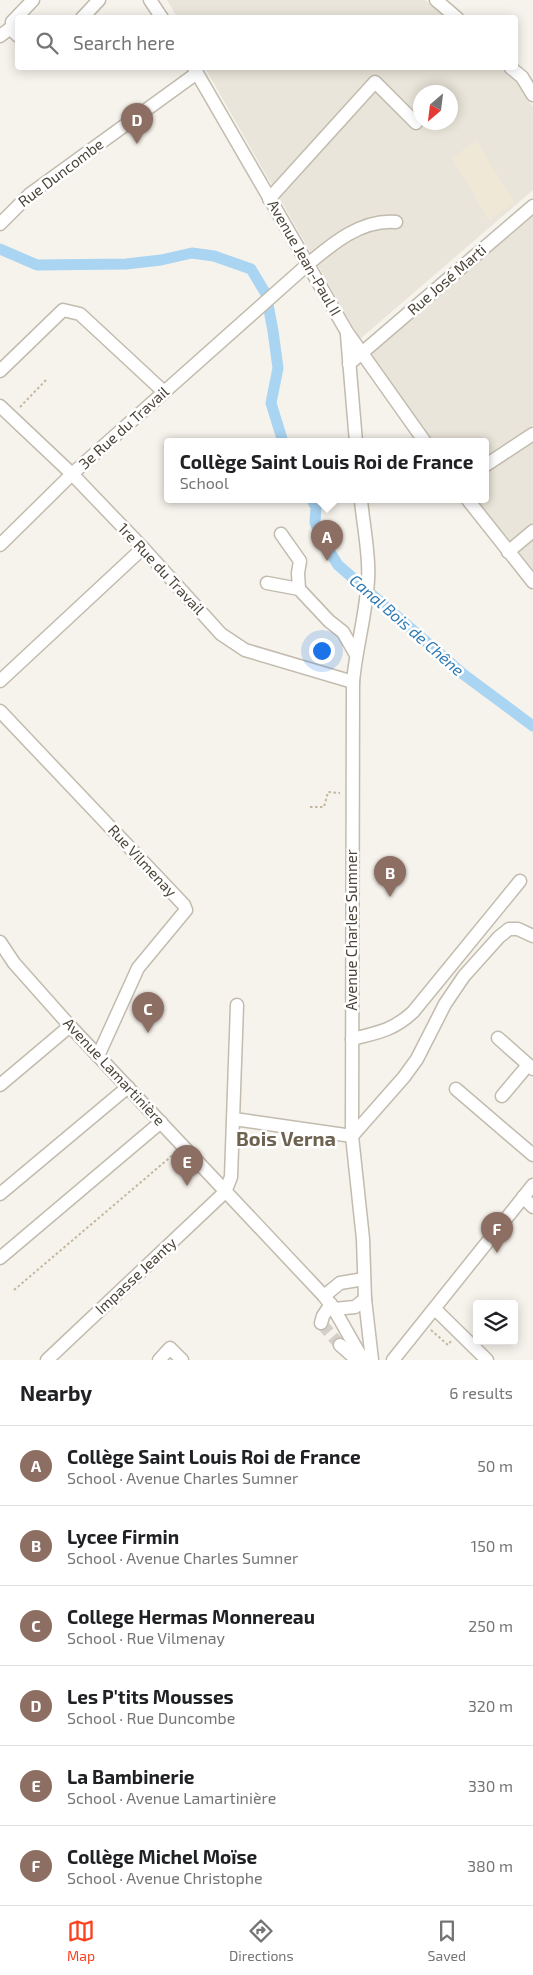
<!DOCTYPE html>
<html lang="en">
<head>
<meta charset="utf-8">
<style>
  :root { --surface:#fff; --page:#f2f2f2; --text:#202124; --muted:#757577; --line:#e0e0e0; --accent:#fc3f1d }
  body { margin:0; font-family:"Exo 2",sans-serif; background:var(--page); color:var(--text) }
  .controls { position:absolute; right:15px; bottom:15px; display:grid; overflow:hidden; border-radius:5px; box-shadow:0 2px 12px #0003 }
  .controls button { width:45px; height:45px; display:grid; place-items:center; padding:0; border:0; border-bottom:1px solid var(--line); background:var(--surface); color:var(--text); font:25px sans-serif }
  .compass { position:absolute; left:413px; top:85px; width:45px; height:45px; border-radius:50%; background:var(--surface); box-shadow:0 2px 12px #0003; rotate:208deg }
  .you { position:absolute; left:321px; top:650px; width:18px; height:18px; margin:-12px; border:4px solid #fff; border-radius:50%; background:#1a73e8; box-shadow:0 0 0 8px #1a73e833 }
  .badge { display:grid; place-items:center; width:32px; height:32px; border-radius:50%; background:var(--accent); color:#fff; font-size:16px; font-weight:700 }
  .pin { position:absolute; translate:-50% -41px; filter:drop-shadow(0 1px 2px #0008) }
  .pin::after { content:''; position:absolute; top:26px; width:18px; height:15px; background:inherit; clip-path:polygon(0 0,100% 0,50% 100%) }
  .popup { position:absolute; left:164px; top:438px; width:325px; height:65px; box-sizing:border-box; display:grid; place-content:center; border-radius:5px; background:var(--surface); filter:drop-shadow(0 1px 4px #0005); font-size:16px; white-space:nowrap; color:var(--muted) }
  .popup b { font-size:19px; color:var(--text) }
  .popup::after { content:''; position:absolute; left:50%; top:100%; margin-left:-10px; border:10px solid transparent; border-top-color:var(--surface) }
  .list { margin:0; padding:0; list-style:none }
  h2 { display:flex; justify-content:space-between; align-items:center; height:65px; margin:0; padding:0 20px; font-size:21px }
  h2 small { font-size:16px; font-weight:400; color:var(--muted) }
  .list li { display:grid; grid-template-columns:32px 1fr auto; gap:15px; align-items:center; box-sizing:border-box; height:80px; padding:0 20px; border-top:1px solid var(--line) }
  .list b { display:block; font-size:19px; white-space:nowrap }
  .list p { margin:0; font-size:16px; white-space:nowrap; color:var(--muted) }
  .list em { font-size:16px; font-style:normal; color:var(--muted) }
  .icon { flex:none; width:28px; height:28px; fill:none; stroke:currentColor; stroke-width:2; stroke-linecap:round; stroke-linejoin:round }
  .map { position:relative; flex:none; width:533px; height:1360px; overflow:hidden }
  .search { position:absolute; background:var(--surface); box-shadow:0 2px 12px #0003; left:15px; right:15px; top:15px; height:55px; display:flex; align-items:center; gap:12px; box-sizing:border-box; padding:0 18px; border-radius:5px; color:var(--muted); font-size:19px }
  .sheet { height:545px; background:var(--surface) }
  nav { display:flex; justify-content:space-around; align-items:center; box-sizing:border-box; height:70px; border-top:1px solid var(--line); background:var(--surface); font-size:14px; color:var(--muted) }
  nav a { display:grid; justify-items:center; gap:2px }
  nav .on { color:var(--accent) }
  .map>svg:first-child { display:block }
  .residential { fill:#eae5da; fill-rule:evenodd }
  .education { fill:#efe8d6 }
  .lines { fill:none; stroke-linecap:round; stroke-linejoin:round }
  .canal { stroke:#a9d4f2; stroke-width:11 }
  .minor-tunnel { stroke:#d4d0c8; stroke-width:12; stroke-dasharray:12 6; stroke-linecap:butt }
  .minor-casing { stroke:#c2bbae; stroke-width:15 }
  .path { stroke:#c4b79f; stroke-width:2; stroke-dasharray:2.5 2.5; stroke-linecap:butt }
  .minor { stroke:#fff; stroke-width:12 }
  .labels { text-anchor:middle; stroke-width:5; stroke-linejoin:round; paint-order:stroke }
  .street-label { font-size:15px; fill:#4b4439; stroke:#fff }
  .water-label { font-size:16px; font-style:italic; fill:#2e7ab2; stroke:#fff }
  .district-label { font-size:20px; font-weight:bold; fill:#6e6250; stroke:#fff }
</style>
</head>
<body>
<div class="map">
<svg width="533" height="1360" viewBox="0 0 533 1360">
  <rect width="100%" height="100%" fill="#f6f3ec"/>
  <g class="residential">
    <polygon points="167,0 425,0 445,17 177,17"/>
    <path d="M205,68H502L516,80L533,107V190L360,339ZM420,92H450V122H420Z"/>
    <polygon points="533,207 533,425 486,457 486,442 431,442 365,351"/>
    <polygon points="533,439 533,574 472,500 486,500 486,471"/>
  </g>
  <polygon class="education" points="476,141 514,202 489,220 452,158"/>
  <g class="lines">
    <g class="canal">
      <polyline points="0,249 37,265 126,264 161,260 192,253 214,256 251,269 266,294 273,331 278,368 271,403 283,442"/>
      <polyline points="312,500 316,507 315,522 321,538 338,565 463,674 533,726"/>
    </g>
    <polyline class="minor-tunnel" points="321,1323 340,1345"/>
    <g class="minor-casing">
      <g id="minor">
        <polyline points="150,0 162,18"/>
        <polyline points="436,0 457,18"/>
        <polyline points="82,18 99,0"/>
        <polyline points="0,36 12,27"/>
        <polyline points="18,36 13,31 12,22 33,0"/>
        <polyline points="194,68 347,332 425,442"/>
        <polyline points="511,68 522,77 533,95"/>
        <polyline points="269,199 375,82 416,123"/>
        <polyline points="0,224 30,194 197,73"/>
        <polyline points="347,335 356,442"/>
        <polyline points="349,364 533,206"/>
        <polyline points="0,371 63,310 80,314 164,392"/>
        <polyline points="0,406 72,474 143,548 221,634 245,650 353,682"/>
        <polyline points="486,465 533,434"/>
        <path d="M361,500C363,524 370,556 368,580C366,615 356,648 353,682L352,1136L363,1239L365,1299L372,1360"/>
        <polyline points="468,500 533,582"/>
        <polyline points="281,534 300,561 298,573 299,589"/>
        <path d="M0,545L72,474L307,265C332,244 361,219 396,222"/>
        <polyline points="508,552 533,531"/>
        <polyline points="267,583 299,589 329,621 343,632 355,653"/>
        <polyline points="0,681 143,548"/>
        <polyline points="0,711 184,905 186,910 138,968 98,1056"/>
        <polyline points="0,942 14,963 70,1026 324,1296 334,1309 363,1360"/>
        <polyline points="498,1038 533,1069"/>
        <path d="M352,1039C377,1033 394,1030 413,1012L520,881"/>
        <polyline points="0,1085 70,1026"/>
        <polyline points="456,1089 533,1155"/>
        <polyline points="502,1096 528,1065"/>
        <polyline points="234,1119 352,1136 404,1077 417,1059 445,1004 464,976 499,937 509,929 518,929 533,936"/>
        <polyline points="0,1194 128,1087"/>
        <polyline points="523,1197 533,1207"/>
        <polyline points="0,1258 161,1122"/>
        <polyline points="324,1296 340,1283 364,1279"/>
        <polyline points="334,1309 355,1307 365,1299"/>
        <polyline points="435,1309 487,1360"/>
        <polyline points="321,1323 323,1316 331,1304"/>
        <polyline points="340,1345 357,1360"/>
        <polyline points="47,1360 225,1192 231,1177 237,1005"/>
        <polyline points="159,1360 170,1348 182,1360"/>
        <polyline points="393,1360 533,1185"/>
      </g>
    </g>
    <g class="path">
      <polyline points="20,407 47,379"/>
      <polyline points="310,807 324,807 328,792 340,793"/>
      <polyline points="14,1290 174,1154"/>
      <polyline points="431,1330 448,1345 451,1341"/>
    </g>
    <use href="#minor" class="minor"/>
  </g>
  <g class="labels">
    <g class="street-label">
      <text transform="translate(61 173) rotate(-37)" y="5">Rue Duncombe</text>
      <text transform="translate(304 258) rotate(60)" y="5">Avenue Jean-Paul II</text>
      <text transform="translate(447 280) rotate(-41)" y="5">Rue José Marti</text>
      <text transform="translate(124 428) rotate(-42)" y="5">3e Rue du Travail</text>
      <text transform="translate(161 569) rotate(47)" y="5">1re Rue du Travail</text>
      <text transform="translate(142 861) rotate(47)" y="5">Rue Vilmenay</text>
      <text transform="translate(352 930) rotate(-90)" y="5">Avenue Charles Sumner</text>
      <text transform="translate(114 1072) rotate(47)" y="5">Avenue Lamartinière</text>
      <text transform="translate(136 1276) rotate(-43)" y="5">Impasse Jeanty</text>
    </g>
    <g class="water-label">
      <text transform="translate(407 625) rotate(41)" y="6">Canal Bois de Chêne</text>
    </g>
    <g class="district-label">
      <text x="286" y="1146">Bois Verna</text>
    </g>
  </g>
</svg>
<div class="controls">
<button><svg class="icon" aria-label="layers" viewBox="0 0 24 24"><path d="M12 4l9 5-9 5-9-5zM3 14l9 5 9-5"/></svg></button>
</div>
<svg class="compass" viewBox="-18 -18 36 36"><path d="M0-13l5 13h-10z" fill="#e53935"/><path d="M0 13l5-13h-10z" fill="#757577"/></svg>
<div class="you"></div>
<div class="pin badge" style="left:327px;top:561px;background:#8d6e63">A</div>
<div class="popup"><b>Collège Saint Louis Roi de France</b>School</div>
<div class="pin badge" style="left:390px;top:897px;background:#8d6e63">B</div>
<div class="pin badge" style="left:148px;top:1033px;background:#8d6e63">C</div>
<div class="pin badge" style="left:137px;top:144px;background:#8d6e63">D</div>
<div class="pin badge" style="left:187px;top:1186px;background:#8d6e63">E</div>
<div class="pin badge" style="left:497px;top:1253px;background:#8d6e63">F</div>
<div class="search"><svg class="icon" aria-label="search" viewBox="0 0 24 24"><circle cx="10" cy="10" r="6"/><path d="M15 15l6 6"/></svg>Search here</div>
</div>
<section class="sheet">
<h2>Nearby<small>6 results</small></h2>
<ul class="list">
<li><span class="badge" style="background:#8d6e63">A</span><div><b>Collège Saint Louis Roi de France</b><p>School · Avenue Charles Sumner</p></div><em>50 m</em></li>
<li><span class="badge" style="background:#8d6e63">B</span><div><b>Lycee Firmin</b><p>School · Avenue Charles Sumner</p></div><em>150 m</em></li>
<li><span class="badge" style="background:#8d6e63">C</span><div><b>College Hermas Monnereau</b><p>School · Rue Vilmenay</p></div><em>250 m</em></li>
<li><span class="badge" style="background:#8d6e63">D</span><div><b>Les P'tits Mousses</b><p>School · Rue Duncombe</p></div><em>320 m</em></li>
<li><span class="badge" style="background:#8d6e63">E</span><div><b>La Bambinerie</b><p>School · Avenue Lamartinière</p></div><em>330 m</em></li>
<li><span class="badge" style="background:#8d6e63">F</span><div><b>Collège Michel Moïse</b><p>School · Avenue Christophe</p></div><em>380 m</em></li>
</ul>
</section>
<nav>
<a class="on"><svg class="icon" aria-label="map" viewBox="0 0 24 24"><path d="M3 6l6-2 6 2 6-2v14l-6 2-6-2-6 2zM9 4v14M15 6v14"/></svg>Map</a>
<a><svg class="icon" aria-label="directions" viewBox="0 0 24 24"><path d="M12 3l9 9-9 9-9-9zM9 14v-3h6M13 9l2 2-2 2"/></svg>Directions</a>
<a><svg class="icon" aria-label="saved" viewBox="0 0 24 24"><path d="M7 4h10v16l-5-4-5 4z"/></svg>Saved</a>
</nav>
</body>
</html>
